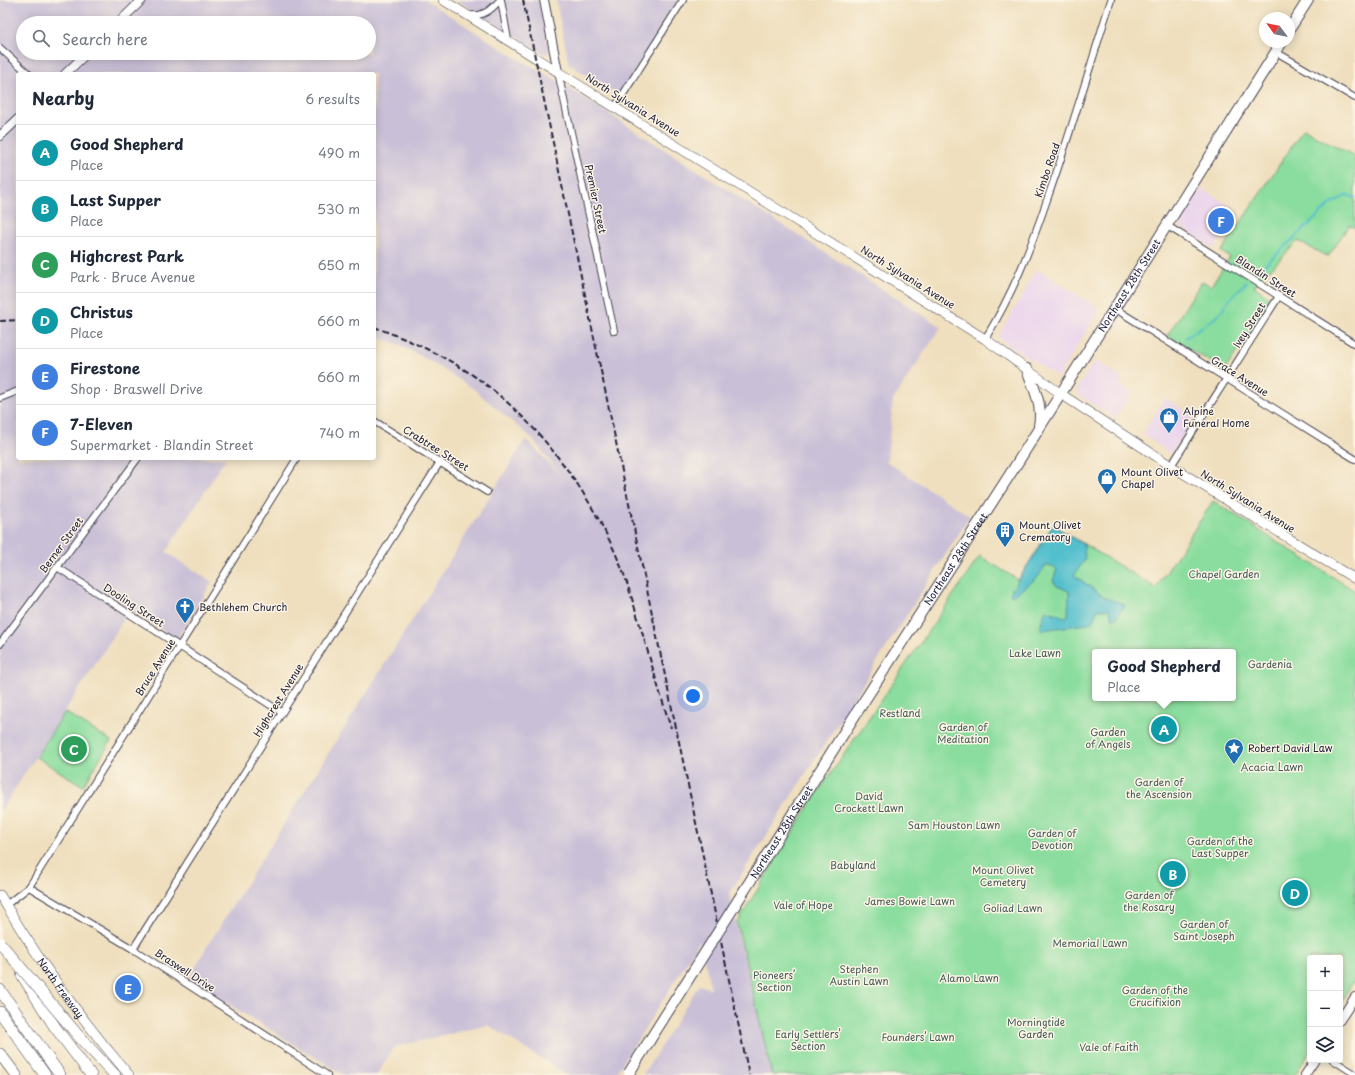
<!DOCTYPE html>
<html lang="en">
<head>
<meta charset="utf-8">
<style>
  :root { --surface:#fff; --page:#f6f6f7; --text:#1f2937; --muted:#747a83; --line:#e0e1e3; --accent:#1f6fb2 }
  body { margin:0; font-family:"Playpen Sans",sans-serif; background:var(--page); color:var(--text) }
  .controls { position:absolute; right:12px; bottom:12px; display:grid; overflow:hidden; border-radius:4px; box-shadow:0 2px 10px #0003 }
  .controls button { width:36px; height:36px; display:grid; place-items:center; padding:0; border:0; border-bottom:1px solid var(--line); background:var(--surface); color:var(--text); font:20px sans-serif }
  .compass { position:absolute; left:1259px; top:12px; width:36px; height:36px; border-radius:50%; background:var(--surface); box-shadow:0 2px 10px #0003; rotate:302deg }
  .you { position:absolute; left:693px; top:696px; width:14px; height:14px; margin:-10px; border:3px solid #fff; border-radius:50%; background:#1a73e8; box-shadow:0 0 0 6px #1a73e833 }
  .badge { display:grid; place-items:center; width:26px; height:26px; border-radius:50%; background:var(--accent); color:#fff; font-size:13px; font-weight:700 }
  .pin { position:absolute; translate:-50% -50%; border:2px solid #fff; box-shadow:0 1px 4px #0006 }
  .popup { position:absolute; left:1092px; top:649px; width:144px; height:52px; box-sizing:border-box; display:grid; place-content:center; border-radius:4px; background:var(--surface); filter:drop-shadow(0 1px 3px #0005); font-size:13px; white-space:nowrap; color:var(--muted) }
  .popup b { font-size:15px; color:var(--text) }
  .popup::after { content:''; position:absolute; left:50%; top:100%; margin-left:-8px; border:8px solid transparent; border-top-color:var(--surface) }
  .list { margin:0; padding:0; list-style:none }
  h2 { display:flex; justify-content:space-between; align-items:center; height:52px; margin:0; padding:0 16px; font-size:17px }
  h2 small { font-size:13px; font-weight:400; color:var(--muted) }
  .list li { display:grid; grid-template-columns:26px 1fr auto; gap:12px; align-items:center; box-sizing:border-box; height:56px; padding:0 16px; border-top:1px solid var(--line) }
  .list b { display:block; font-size:15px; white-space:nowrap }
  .list p { margin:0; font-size:13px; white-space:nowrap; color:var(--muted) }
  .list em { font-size:13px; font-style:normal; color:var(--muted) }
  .icon { flex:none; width:22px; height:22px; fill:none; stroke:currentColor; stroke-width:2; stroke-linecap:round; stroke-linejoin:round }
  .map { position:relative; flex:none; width:1355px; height:1075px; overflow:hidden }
  .search { position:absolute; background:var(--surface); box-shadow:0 2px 10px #0003; left:16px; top:16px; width:360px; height:44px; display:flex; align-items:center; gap:10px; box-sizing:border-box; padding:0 14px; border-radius:22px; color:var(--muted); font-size:15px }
  .panel { position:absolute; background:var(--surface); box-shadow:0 2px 10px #0003; left:16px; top:72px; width:360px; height:388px; border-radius:4px }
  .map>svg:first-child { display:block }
  .built { fill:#e9d2ed }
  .industrial { fill:#c9bfd7; fill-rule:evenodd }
  .green { fill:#8add9e; stroke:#56806c; fill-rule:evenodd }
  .water { fill:#53bfcd; stroke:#3a7084 }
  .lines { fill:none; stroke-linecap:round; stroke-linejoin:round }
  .stream { stroke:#53bfcd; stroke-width:2 }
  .minor-casing { stroke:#413e4f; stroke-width:8 }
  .tertiary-casing { stroke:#413e4f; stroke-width:10 }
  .secondary-casing { stroke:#413e4f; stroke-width:10 }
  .primary-casing { stroke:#413e4f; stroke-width:12 }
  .motorway-casing { stroke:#413e4f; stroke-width:12 }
  .minor { stroke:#fff; stroke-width:6 }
  .tertiary { stroke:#fff; stroke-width:8 }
  .secondary { stroke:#fff; stroke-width:9 }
  .primary { stroke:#fff; stroke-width:10 }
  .motorway { stroke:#fff; stroke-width:11 }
  .rail { stroke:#22223b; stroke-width:2; stroke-dasharray:6 3; stroke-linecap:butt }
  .primary-bridge-casing { stroke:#413e4f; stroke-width:12; stroke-linecap:butt }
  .motorway-bridge-casing { stroke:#413e4f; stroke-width:12; stroke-linecap:butt }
  .primary-bridge { stroke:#fff; stroke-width:10 }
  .motorway-bridge { stroke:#fff; stroke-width:11 }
  .labels { text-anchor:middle; stroke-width:3; stroke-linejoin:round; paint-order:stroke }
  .street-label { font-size:10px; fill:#22223b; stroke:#fcf5e5 }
  .poi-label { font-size:10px; fill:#22223b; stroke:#fcf5e5; text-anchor:start }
  .park-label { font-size:10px; fill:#415a59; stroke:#fcf5e5 }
</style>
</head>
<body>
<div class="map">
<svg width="1355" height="1075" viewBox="0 0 1355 1075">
  <rect width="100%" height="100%" fill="#fcf5e5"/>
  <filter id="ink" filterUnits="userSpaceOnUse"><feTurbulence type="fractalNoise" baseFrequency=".025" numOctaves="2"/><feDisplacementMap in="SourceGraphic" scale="8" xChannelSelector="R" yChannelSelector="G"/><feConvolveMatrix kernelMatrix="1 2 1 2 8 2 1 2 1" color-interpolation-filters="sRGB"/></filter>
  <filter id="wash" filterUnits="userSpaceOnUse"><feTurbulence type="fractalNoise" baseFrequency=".012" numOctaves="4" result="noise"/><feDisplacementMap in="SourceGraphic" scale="16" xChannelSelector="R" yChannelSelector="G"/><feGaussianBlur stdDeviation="0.9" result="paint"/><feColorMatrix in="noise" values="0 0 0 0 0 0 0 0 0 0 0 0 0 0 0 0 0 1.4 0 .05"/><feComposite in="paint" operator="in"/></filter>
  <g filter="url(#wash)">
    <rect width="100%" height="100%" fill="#efdfbe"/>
    <g class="built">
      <polygon points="1202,188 1237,211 1214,249 1181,227 1180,224"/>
      <polygon points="1036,269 1100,309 1058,377 1001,340 998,336 1025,291"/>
      <polygon points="1095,361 1122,378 1119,383 1132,393 1115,418 1080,396 1077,389"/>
      <polygon points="1165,398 1194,417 1171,454 1143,434"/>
    </g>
    <g class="industrial">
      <path d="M0,0H425L518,59L553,78L941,327L893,400L887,462L970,516L729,894L772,1075H643L699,985L711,989L700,941L615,1075H567L488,1025L394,1047L377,1075H344L189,980L206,948L526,439L562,477L532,438L471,387L428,360L398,344L374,336V74H18V458H226L166,552L212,582L177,639L130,610L0,812ZM23,23H369V53H23Z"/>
      <polygon points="457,0 539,0 549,48 548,54 542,53"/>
      <polygon points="556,0 678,0 620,95 569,64"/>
    </g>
    <g class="green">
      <polygon points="1304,128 1314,135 1355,156 1355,228 1349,225 1328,257 1298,241 1254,286 1271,299 1225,370 1167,336 1202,281 1211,286 1230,257 1221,252"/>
      <path d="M1213,501L1355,591V979L1340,1003V958H1310V1051L1295,1075H772L737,923L812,801L980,556L1018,580L1053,525L1156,588ZM1095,652H1233V698H1095Z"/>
      <polygon points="65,712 111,741 83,786 36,757"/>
    </g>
    <polygon class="water" points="1053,525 1084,545 1085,560 1074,575 1104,597 1124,604 1124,607 1116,618 1113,619 1109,609 1097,610 1093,621 1087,624 1041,630 1041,623 1046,610 1064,617 1068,616 1069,591 1057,586 1053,581 1057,569 1048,565 1045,566 1038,577 1013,596 1011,595 1010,593"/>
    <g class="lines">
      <g class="stream">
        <polyline points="1255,274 1331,204 1347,195 1355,198"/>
        <polyline points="1185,338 1218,316 1233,295 1247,282"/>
      </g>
    </g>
  </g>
  <g filter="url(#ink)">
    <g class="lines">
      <g class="minor-casing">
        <g id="minor">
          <polyline points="501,0 508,40"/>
          <path d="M469,15C483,17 491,10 500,0"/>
          <polyline points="0,48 29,74"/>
          <polyline points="1276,52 1355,98"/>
          <polyline points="558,72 614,331"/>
          <polyline points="615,107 683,0"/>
          <polyline points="1166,225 1355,344"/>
          <polyline points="1114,308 1355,459"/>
          <path d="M985,339C1013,294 1031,247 1048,197C1071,132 1090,66 1111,0"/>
          <polyline points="0,398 18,391"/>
          <polyline points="374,421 487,492"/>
          <polyline points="1171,466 1279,296"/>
          <polyline points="57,567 281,712"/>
          <polyline points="0,644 138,458"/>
          <polyline points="29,887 133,949 327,1075"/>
          <polyline points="6,905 29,887 297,458"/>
          <polyline points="133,949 440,462"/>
          <polyline points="1333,1060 1355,1074"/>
        </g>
      </g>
      <g class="tertiary-casing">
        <g id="tertiary">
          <polyline points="544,0 558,72"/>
          <polyline points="118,23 142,0"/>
          <polyline points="65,74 87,53"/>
          <polyline points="0,136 18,119"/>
          <polyline points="1340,1020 1355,997"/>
          <polyline points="1305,1075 1315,1060"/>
        </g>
      </g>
      <g class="secondary-casing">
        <g id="secondary">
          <polyline points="443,0 985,339 1061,394 1171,466 1355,579"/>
          <path id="s1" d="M0,895C37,959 81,1019 129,1075"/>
        </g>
      </g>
      <g class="primary-casing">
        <g id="primary">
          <polyline points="1289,30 1308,0"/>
          <path d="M1027,369C1034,389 1043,405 1039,426"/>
          <path id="s2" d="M857,712L1016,465L1282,42"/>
        </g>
      </g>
      <g class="motorway-casing">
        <g id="motorway">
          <polyline points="22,975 55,1027 91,1075"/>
          <polyline points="0,990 60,1075"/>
          <polyline points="0,1012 45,1075"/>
          <polyline points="82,1040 115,1075"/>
          <polyline points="0,1054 16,1075"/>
        </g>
      </g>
      <use href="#minor" class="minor"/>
      <use href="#tertiary" class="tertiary"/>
      <use href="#secondary" class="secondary"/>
      <use href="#primary" class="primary"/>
      <use href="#motorway" class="motorway"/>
      <g class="rail">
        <polyline points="523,0 749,1075"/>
        <polyline points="0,321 18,320"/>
        <path d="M374,327C410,340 445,356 477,378C543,425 599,504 626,580C642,629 655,679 671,728"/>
      </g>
      <g class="primary-bridge-casing">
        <g id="primary-bridge">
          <path id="s3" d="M629,1073L857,712"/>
        </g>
      </g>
      <g class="motorway-bridge-casing">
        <polyline id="motorway-bridge" points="0,943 82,1040"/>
      </g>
      <use href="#primary-bridge" class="primary-bridge"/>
      <use href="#motorway-bridge" class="motorway-bridge"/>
    </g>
  </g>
  <defs>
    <g id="shop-pin" transform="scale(1)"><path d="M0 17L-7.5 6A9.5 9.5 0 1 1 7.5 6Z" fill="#1f6fb2" stroke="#fcf5e5"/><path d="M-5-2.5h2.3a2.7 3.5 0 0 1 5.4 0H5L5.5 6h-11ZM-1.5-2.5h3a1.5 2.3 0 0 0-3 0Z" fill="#fff"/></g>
    <g id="building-pin" transform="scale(1)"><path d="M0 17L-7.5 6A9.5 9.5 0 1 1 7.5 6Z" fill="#1f6fb2" stroke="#fcf5e5"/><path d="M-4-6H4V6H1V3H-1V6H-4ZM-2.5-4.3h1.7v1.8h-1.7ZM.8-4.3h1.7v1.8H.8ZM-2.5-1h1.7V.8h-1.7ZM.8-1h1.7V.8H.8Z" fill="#fff"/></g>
    <g id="church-pin" transform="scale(1)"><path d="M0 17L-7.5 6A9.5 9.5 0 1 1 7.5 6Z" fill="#1f6fb2" stroke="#fcf5e5"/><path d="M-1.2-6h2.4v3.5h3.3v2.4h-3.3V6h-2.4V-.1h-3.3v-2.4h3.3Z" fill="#fff"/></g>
    <g id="sight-pin" transform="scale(1)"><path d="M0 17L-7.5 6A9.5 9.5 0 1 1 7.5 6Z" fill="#1f6fb2" stroke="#fcf5e5"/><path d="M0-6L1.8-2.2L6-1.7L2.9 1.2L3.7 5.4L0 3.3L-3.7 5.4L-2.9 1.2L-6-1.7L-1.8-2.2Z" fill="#fff"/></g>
  </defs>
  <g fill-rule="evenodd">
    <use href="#shop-pin" x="1169" y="417"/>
    <use href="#shop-pin" x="1107" y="478"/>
    <use href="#building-pin" x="1005" y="531"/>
    <use href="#church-pin" x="185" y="607"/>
    <use href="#sight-pin" x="1234" y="748"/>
  </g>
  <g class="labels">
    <g class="street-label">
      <text transform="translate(633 105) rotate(32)" y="4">North Sylvania Avenue</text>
      <text transform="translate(1047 170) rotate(-71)" y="4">Kimbo Road</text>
      <text transform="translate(596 199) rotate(78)" y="4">Premier Street</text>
      <text transform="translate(1266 276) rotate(32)" y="4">Blandin Street</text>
      <text transform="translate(908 277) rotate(32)" y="4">North Sylvania Avenue</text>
      <text dy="4" stroke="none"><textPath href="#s2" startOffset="506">Northeast 28th Street</textPath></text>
      <text transform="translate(1249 325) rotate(-58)" y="4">Ivey Street</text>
      <text transform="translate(1240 376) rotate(32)" y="4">Grace Avenue</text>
      <text transform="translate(436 448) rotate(32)" y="4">Crabtree Street</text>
      <text transform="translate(1248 501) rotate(32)" y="4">North Sylvania Avenue</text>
      <text transform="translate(61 545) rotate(-54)" y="4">Berner Street</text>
      <text dy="4" stroke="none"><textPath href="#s2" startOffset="182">Northeast 28th Street</textPath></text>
      <text transform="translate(134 605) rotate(33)" y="4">Dooling Street</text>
      <text transform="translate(155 667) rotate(-58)" y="4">Bruce Avenue</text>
      <text transform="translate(278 700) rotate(-58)" y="4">Highcrest Avenue</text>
      <text dy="4" stroke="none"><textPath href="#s3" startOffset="285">Northeast 28th Street</textPath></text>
      <text transform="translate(185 970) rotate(33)" y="4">Braswell Drive</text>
      <text dy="4" stroke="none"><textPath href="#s1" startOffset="111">North Freeway</textPath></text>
    </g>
    <g class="poi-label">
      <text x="1183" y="415">Alpine<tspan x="1183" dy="12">Funeral Home</tspan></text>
      <text x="1121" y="476">Mount Olivet<tspan x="1121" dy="12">Chapel</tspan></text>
      <text x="1019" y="529">Mount Olivet<tspan x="1019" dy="12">Crematory</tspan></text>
      <text x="199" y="611">Bethlehem Church</text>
      <text x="1248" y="752">Robert David Law</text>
    </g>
    <g class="park-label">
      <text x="1224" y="578">Chapel Garden</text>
      <text x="1035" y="657">Lake Lawn</text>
      <text x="1270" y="668">Gardenia</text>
      <text x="900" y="717">Restland</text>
      <text x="963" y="731">Garden of<tspan x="963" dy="12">Meditation</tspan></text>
      <text x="1108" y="736">Garden<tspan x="1108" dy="12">of Angels</tspan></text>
      <text x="1272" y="771">Acacia Lawn</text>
      <text x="1159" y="786">Garden of<tspan x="1159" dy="12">the Ascension</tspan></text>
      <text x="869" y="800">David<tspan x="869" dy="12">Crockett Lawn</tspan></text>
      <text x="954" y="829">Sam Houston Lawn</text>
      <text x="1052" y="837">Garden of<tspan x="1052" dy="12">Devotion</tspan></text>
      <text x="1220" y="845">Garden of the<tspan x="1220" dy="12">Last Supper</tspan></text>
      <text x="853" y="869">Babyland</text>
      <text x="1003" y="874">Mount Olivet<tspan x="1003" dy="12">Cemetery</tspan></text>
      <text x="1149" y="899">Garden of<tspan x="1149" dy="12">the Rosary</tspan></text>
      <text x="910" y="905">James Bowie Lawn</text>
      <text x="803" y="909">Vale of Hope</text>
      <text x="1013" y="912">Goliad Lawn</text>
      <text x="1204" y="928">Garden of<tspan x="1204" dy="12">Saint Joseph</tspan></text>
      <text x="1090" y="947">Memorial Lawn</text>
      <text x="859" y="973">Stephen<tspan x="859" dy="12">Austin Lawn</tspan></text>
      <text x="774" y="979">Pioneers’<tspan x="774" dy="12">Section</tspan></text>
      <text x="969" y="982">Alamo Lawn</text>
      <text x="1155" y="994">Garden of the<tspan x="1155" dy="12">Crucifixion</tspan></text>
      <text x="1036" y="1026">Morningtide<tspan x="1036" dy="12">Garden</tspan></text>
      <text x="808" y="1038">Early Settlers’<tspan x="808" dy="12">Section</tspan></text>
      <text x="918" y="1041">Founders’ Lawn</text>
      <text x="1109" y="1051">Vale of Faith</text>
    </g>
  </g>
</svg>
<div class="controls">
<button>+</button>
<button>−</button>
<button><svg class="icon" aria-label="layers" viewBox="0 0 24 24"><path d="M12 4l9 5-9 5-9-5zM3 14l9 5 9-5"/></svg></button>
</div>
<svg class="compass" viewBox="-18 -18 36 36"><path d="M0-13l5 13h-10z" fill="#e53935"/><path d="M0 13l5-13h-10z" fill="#747a83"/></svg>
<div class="you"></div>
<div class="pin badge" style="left:1164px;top:729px;background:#0f9aa8">A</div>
<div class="popup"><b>Good Shepherd</b>Place</div>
<div class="pin badge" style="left:1173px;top:874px;background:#0f9aa8">B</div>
<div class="pin badge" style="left:74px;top:749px;background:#2e9e5b">C</div>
<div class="pin badge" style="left:1295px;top:893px;background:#0f9aa8">D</div>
<div class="pin badge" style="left:128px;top:988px;background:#3f7fe0">E</div>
<div class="pin badge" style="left:1221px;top:221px;background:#3f7fe0">F</div>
<div class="search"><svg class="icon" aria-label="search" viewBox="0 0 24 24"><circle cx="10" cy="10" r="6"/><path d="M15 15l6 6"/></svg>Search here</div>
<section class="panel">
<h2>Nearby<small>6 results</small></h2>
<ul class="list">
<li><span class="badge" style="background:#0f9aa8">A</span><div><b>Good Shepherd</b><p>Place</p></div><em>490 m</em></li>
<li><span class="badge" style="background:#0f9aa8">B</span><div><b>Last Supper</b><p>Place</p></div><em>530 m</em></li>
<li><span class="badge" style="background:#2e9e5b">C</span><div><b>Highcrest Park</b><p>Park · Bruce Avenue</p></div><em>650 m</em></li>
<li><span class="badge" style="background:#0f9aa8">D</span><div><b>Christus</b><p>Place</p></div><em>660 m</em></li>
<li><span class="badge" style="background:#3f7fe0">E</span><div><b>Firestone</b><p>Shop · Braswell Drive</p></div><em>660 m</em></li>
<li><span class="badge" style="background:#3f7fe0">F</span><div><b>7-Eleven</b><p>Supermarket · Blandin Street</p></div><em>740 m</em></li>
</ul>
</section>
</div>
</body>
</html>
